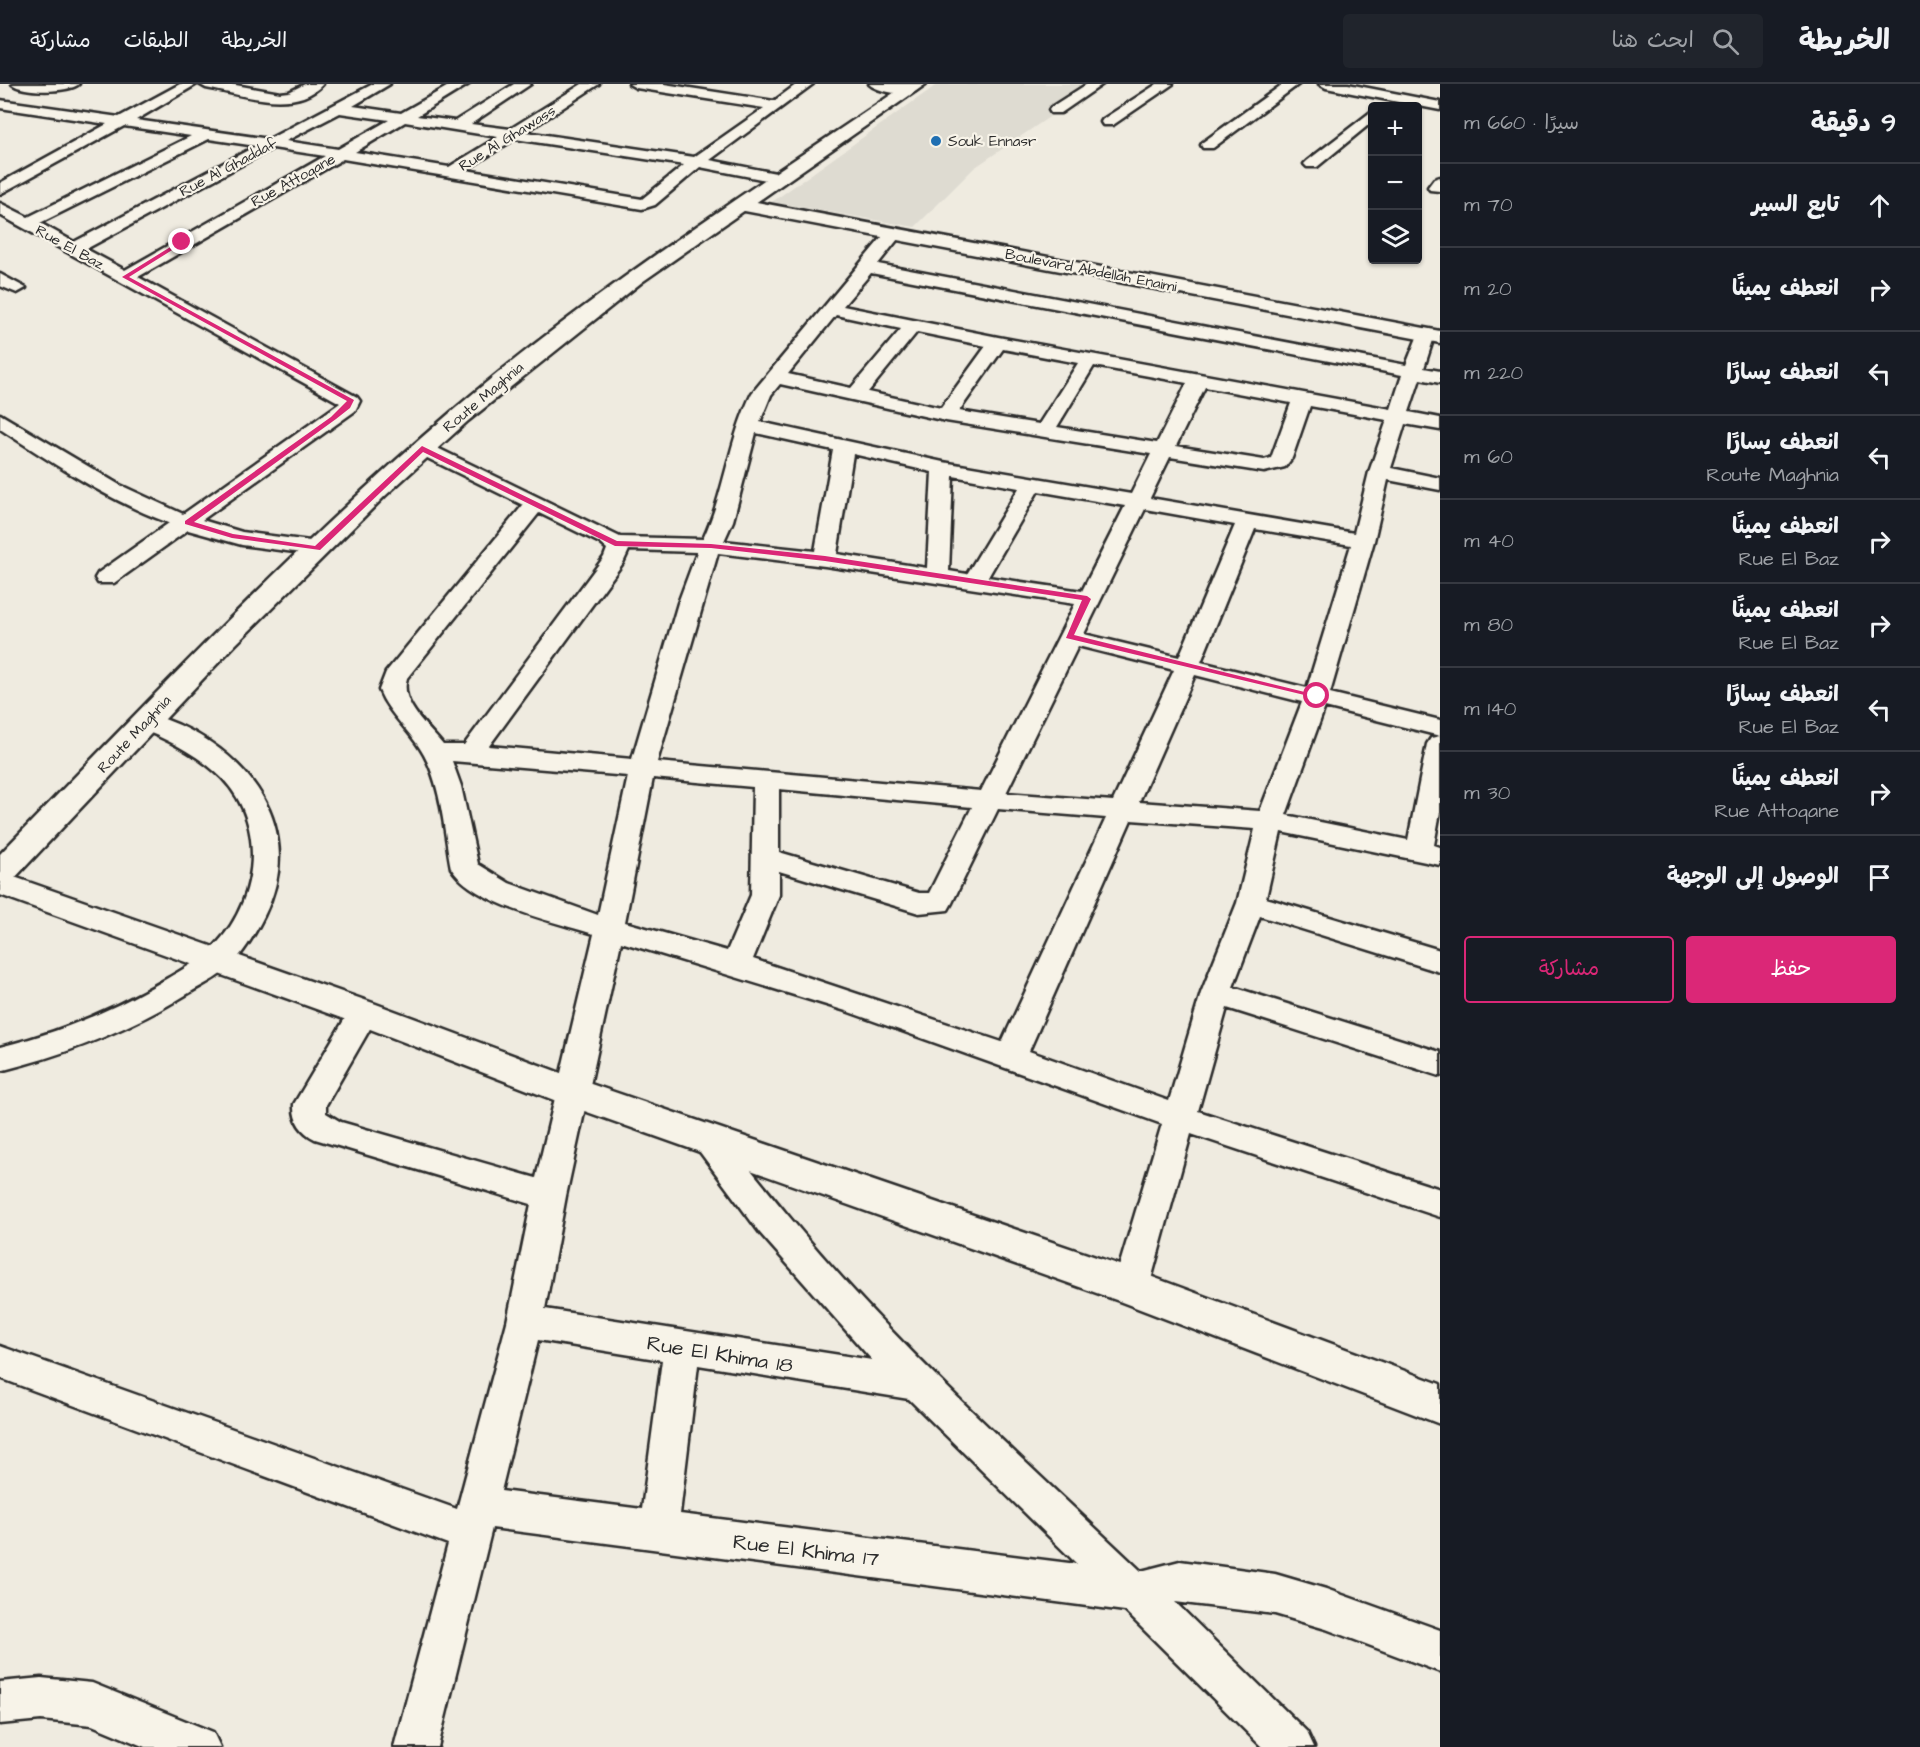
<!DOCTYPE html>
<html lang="ar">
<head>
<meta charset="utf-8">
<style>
  :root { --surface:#171b24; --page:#20242c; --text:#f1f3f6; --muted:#9ea1a6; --line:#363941; --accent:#db2777 }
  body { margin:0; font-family:"Architects Daughter","Playpen Sans Arabic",sans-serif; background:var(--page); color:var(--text); direction:rtl }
  .controls { position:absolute; right:18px; top:18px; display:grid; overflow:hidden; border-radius:6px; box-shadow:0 2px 4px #0004 }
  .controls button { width:54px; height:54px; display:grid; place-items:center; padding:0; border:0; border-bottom:2px solid var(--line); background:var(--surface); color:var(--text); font:30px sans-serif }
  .stop { position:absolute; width:18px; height:18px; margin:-14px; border:4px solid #db2777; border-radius:50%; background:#fff }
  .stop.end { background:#db2777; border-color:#fff; box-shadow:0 2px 6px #0008 }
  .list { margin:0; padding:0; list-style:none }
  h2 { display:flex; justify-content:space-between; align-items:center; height:78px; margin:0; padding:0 24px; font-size:26px }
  h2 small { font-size:20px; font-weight:400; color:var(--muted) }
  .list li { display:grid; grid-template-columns:39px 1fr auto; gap:18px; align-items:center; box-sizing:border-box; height:84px; padding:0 24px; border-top:2px solid var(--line) }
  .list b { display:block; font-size:22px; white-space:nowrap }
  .list p { margin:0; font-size:20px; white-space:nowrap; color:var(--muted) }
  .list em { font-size:20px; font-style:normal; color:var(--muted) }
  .actions { display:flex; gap:12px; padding:18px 24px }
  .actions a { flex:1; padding:14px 0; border:2px solid var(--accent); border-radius:6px; text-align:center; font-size:21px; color:var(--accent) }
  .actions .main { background:var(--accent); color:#fff }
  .icon { flex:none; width:33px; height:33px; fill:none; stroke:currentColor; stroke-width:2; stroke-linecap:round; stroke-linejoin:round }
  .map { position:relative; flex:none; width:1440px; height:1663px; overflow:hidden; direction:ltr }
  header { display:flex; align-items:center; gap:36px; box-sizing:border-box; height:84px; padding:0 30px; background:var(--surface); border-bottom:2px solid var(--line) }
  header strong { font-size:28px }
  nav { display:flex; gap:33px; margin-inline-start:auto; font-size:21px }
  .search { width:420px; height:54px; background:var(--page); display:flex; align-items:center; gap:15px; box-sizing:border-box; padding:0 21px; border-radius:6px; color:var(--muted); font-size:22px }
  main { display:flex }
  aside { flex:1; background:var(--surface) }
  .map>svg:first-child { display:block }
  .built { fill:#dedbd1 }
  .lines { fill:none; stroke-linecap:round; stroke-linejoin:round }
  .minor-casing { stroke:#2b2b2b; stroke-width:5 }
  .tertiary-casing { stroke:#2b2b2b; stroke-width:5 }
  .primary-casing { stroke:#2b2b2b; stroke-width:5 }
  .minor { fill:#f7f3e8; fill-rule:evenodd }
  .tertiary { fill:#f7f3e8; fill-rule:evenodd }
  .primary { fill:#f7f3e8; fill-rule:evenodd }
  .route { fill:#db2777 }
  .poi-dot { fill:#1f6fb2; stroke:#f7f3e8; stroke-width:2 }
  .labels { text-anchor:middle; stroke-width:4.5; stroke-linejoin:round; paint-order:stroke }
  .far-street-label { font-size:15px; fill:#2b2b2b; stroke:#f7f3e8 }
  .far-poi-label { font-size:15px; fill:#2b2b2b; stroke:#f7f3e8; text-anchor:start }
  .near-street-label { font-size:21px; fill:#2b2b2b; stroke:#f7f3e8 }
</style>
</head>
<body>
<header>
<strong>الخريطة</strong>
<div class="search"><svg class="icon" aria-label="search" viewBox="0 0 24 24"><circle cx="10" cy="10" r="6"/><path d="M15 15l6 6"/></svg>ابحث هنا</div>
<nav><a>الخريطة</a><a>الطبقات</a><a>مشاركة</a></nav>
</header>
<main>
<aside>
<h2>9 دقيقة<small>سيرًا · 660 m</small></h2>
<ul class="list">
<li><svg class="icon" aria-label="ahead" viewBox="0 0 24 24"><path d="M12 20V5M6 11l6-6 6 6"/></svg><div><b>تابع السير</b></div><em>70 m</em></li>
<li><svg class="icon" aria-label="right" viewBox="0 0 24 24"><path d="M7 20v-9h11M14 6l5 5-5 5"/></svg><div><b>انعطف يمينًا</b></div><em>20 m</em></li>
<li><svg class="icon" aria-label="left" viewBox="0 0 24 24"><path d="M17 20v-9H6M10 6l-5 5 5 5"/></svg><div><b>انعطف يسارًا</b></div><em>220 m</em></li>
<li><svg class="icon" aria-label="left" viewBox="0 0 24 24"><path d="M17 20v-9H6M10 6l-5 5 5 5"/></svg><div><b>انعطف يسارًا</b><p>Route Maghnia</p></div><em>60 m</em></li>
<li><svg class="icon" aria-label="right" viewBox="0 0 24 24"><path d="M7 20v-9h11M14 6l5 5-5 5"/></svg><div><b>انعطف يمينًا</b><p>Rue El Baz</p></div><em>40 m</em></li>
<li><svg class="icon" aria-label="right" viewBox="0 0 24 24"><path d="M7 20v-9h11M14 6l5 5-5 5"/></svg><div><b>انعطف يمينًا</b><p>Rue El Baz</p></div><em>80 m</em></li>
<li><svg class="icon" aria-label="left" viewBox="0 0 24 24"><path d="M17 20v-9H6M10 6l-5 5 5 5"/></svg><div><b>انعطف يسارًا</b><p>Rue El Baz</p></div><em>140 m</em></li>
<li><svg class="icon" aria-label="right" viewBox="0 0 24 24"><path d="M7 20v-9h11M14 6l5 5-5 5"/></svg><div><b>انعطف يمينًا</b><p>Rue Attoqane</p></div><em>30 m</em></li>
<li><svg class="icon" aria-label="arrive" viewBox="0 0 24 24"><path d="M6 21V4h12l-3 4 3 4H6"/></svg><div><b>الوصول إلى الوجهة</b></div></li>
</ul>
<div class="actions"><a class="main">حفظ</a><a>مشاركة</a></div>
</aside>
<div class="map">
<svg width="1440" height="1663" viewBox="0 0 1440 1663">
  <rect width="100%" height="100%" fill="#efebe0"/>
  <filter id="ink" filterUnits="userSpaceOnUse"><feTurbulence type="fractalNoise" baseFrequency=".0167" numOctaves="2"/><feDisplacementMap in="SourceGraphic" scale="12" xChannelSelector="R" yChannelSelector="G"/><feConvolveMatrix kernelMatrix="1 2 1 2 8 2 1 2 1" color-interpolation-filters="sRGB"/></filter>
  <g filter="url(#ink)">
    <polygon class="built" points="938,0 1098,0 974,84 915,143 772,118"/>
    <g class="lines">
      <g class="minor-casing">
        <g id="minor">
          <path d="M12,0H79C69,9 22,9 12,0Z"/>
          <path d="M180,0H197L136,36L269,55L373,0H390L353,22L401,29L452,0H469L417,32L455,37L514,0H531L471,40L510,45L582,0H599L526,48L694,73L764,24L636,4L629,0H664L774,17L797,0H813L710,76L786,91L789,94L786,97L781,99L700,83L655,121L642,125L343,75L138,193L357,313L360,317L355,327L202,436L242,448L325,459L328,464L325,469L317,471L242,461L188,446L114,499H98L95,494L98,489L169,439C109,417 54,380 0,345V330L118,400L183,430L340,319L0,131V119L28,133L191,52L124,42L0,110V99L107,40L0,24V16L119,33ZM340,29L389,36L338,65L286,57ZM405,38L498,53L449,83L355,68ZM209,55L256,62L74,158L40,139ZM515,55L684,81L642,115L466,86ZM273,64L325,72L125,186L86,165Z"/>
          <path d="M199,0H230L280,9L289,8L305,0H323C295,31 240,10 206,4Z"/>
          <polygon points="1087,0 1103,0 1061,29 1051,29 1049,26 1051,23"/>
          <polygon points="1157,0 1173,0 1113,41 1103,41 1101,38 1103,35"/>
          <polygon points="1283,0 1299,0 1213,64 1203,64 1201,61 1203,58"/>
          <polygon points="1319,0 1348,0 1440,18 1440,26 1326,4"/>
          <polygon points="1372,27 1372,38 1317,83 1307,83 1304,80 1307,77"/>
          <polygon points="1440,93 1440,107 1430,106 1428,103 1434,95"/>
          <path d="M894,145L902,150L878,180L1406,281L1420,246H1432L1435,250L1424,284L1440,287V299L1420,295L1409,328L1440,334V346L1405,340L1391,384L1440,394V406L1388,396L1374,457L1330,609L1440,636V652L1325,623L1286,731L1408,756L1427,660L1431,654L1440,652V728L1434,761L1440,763V781L1281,748L1266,814L1440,866V888L1260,832L1233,903L1440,968V992L1227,924L1198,1027L1440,1105V1133L1191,1050L1149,1203L1143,1214L1131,1218L1119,1214L1113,1203L1162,1040L846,927L621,858L566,1112L545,1225L872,1276L760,1149L697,1064L692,1055L697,1046L708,1042L719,1046C763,1101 806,1155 854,1207C944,1305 1044,1395 1141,1487L1180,1477L1275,1490L1326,1505L1440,1546V1588L1326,1545L1275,1530L1175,1518L1307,1648L1314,1663H1262L1125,1527L492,1444L438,1663H394L448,1460L0,1294V1262L457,1425L507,1238L531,1120L315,1055C301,1048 293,1036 294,1020L353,921L364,918L375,921L379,929L326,1021V1029L341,1038L536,1094L594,850C555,838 473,820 451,784C444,748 442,704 424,671C411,647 389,631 379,606L386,588L523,421L415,368L412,364L415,360H429L620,453L703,455C725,408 729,355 752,309L888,146ZM871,189L1402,291L1391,325L998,253L843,222ZM836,231L901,245L851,304L788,290ZM917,248L986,262L941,324L868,308ZM1003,265L1078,279L1039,340L959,327ZM1094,282L1187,299L1157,359L1057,343ZM780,300L946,337L1151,370L1131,410L943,378L760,338L771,311ZM1205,303L1291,319L1271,374L1264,376L1176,362ZM1310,322L1387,336L1369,388L1354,449L1150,414L1170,373L1264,388L1285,383L1292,374ZM756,349L833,366L815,467L724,457L733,437ZM853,370L932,388L927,484L837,470ZM953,392L1019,404L967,490L949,487ZM1038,407L1125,422L1082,507L988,493ZM1145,425L1235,441L1179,573L1084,550ZM539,429L600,459L607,465L604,473L464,661H443C428,642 399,619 407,594ZM1255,445L1351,461L1307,604L1201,578ZM629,466L697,468L678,519L632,675L489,662L623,479ZM718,469L825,482L1075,520L981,707L657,678ZM1078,562L1174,586L1113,717L1006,709ZM1195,591L1302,618L1260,727L1139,718ZM452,677L628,692L598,831L509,799L478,780L461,702ZM653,694L753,703L751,811L727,867L625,838ZM779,705L972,723L929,809H919L779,768ZM998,725L1106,734L1002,958L753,875L779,811V787L919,829L948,826L952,819ZM1131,736L1255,745L1237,819L1201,909L1169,1017L1029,967ZM538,1256L662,1276L642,1425L501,1407ZM698,1281L909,1315L1077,1480L680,1430Z"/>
          <polygon points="0,190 26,204 17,209 0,202"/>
          <path d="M145,629C237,653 312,737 264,832C255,850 242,872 227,885C216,895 202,901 189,909C129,946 68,970 0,987V963C61,948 114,926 168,894C181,886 195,879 207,869C257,826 270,743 222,694C198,670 167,655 136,643L132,637L136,631Z"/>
          <polygon points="41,1594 92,1599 213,1648 220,1663 145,1663 92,1641 41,1636 0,1640 0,1598"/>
        </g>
      </g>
      <g class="tertiary-casing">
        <g id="tertiary">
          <path d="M869,0H909L918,5C910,14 877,8 869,0Z"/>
          <polygon points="741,115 1440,247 1440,259 734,125 732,121 734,117"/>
          <polygon points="0,788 376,920 585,998 1131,1185 1440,1300 1440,1340 1119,1217 559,1018 352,938 0,811"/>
        </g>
      </g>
      <g class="primary-casing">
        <path id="primary" d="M907,0H926L642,198L468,337L385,412L235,561L11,798L0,801V770C146,620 290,466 450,329C592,207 752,105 907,0Z"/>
      </g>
      <use href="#minor" class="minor"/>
      <use href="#tertiary" class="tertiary"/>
      <use href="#primary" class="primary"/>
    </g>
  </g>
  <polygon class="route" points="180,157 185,158 129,193 354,316 350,324 336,335 194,438 233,450 315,462 422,362 617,457 711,460 825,472 1087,512 1091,515 1074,551 1321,612 1317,614 1066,554 1082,516 825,477 711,464 615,462 423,368 320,466 232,454 185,440 185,437 331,333 347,317 122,193"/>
  <circle class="poi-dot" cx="936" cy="57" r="6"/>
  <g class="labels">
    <g class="far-street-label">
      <text transform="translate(507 54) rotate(-32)" y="5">Rue Al Ghawass</text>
      <text transform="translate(228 83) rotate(-28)" y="5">Rue Al Ghaddaf</text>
      <text transform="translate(293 96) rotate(-29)" y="5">Rue Attoqane</text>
      <text transform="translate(70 163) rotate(29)" y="5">Rue El Baz</text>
      <text transform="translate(1091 186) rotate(11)" y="5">Boulevard Abdellah Enaimi</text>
      <text transform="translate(483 313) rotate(-40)" y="5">Route Maghnia</text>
      <text transform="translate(134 650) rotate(-47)" y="5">Route Maghnia</text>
    </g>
    <g class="far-poi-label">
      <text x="948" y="62">Souk Ennasr</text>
    </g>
    <g class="near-street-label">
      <text transform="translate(720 1270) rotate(9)" y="7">Rue El Khima 18</text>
      <text transform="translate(806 1466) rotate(7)" y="7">Rue El Khima 17</text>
    </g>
  </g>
</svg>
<div class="controls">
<button>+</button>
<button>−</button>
<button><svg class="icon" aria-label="layers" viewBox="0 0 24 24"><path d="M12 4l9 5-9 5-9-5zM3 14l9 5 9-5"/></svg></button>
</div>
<div class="stop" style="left:1317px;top:612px"></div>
<div class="stop end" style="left:182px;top:158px"></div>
</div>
</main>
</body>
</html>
